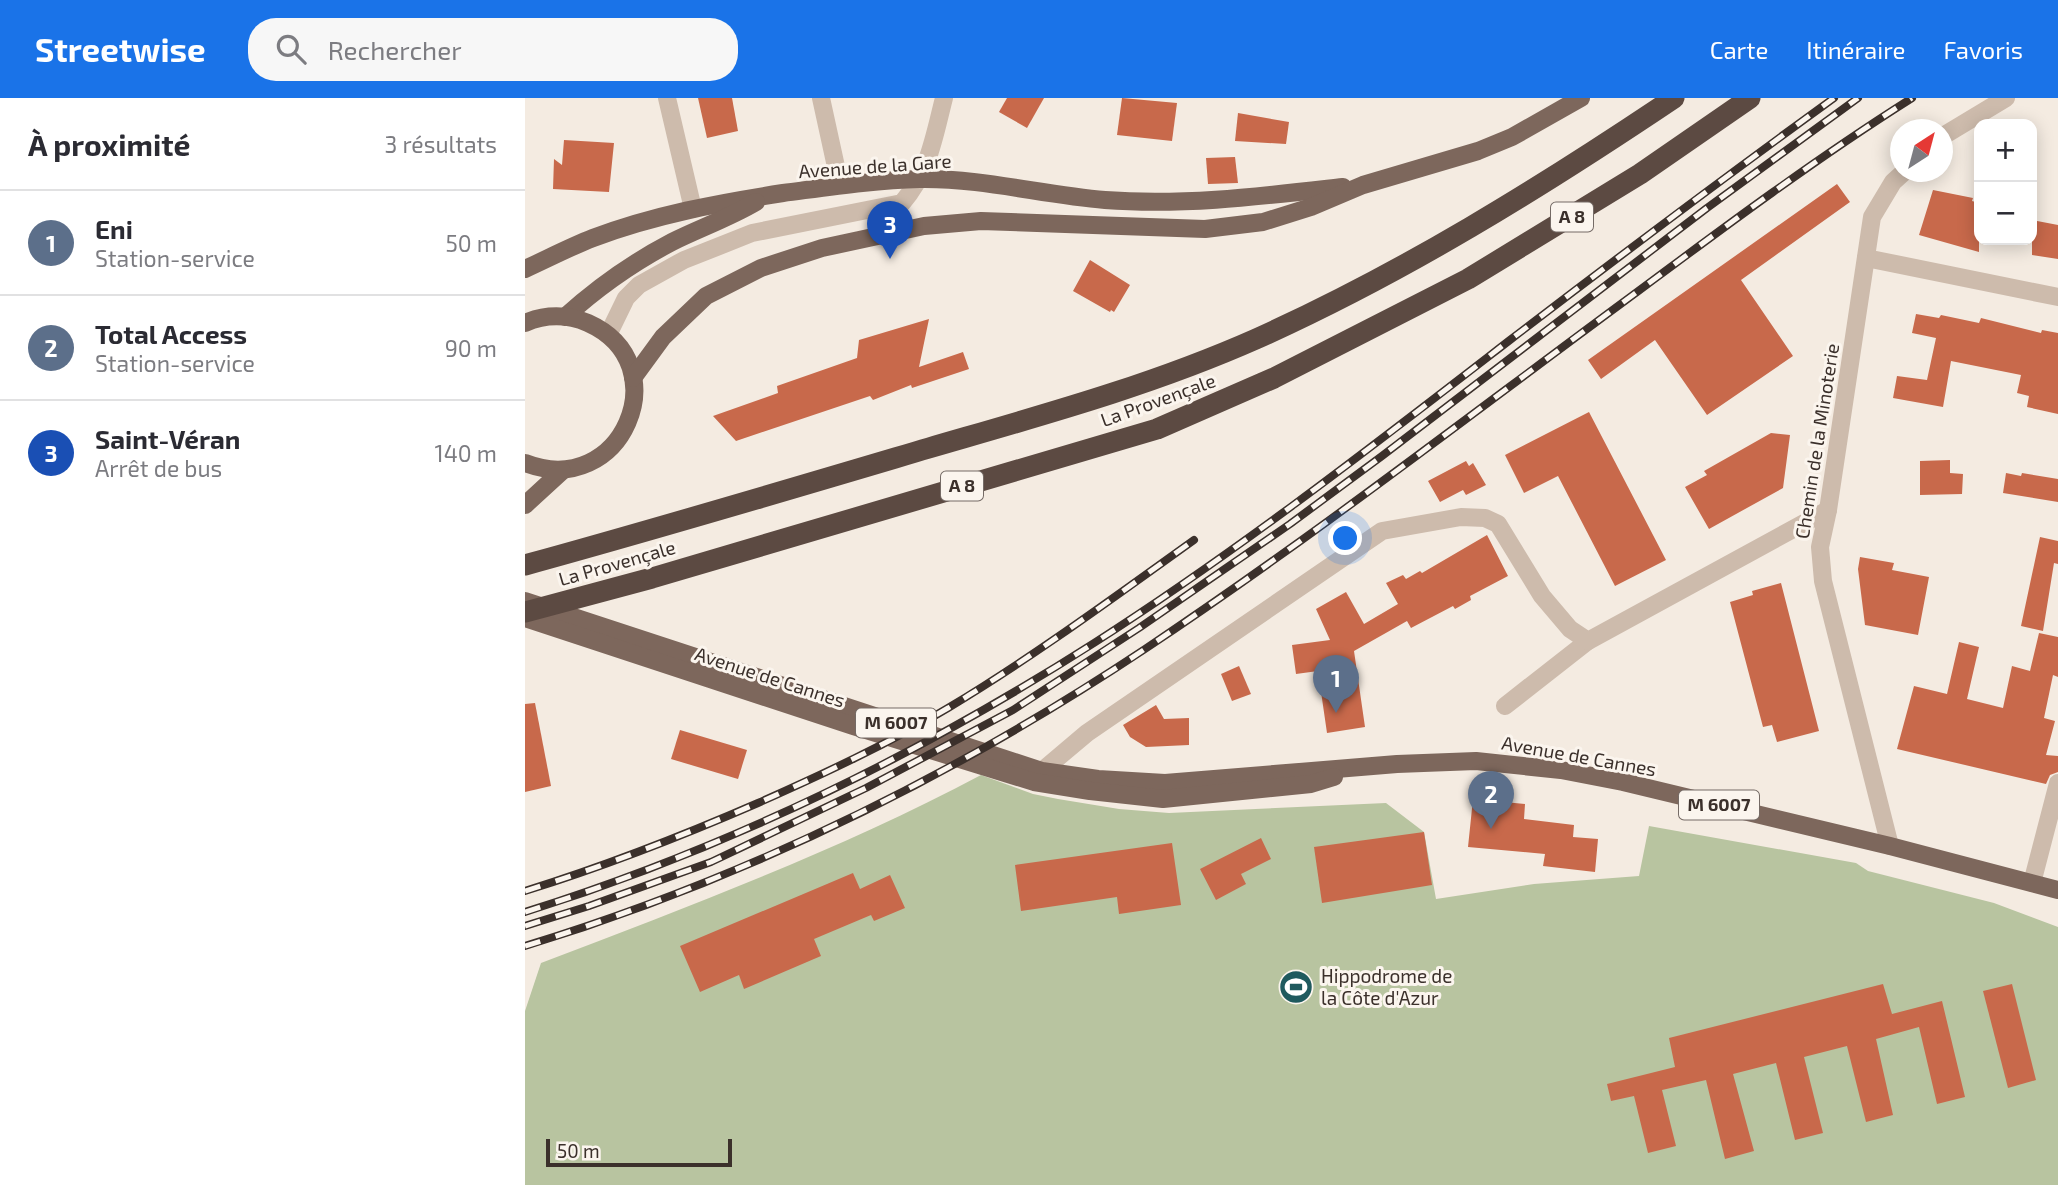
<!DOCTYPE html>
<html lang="fr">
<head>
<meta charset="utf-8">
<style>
  :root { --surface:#fff; --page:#f7f7f7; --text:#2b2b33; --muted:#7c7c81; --line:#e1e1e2; --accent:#1a73e8 }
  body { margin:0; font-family:"Exo 2",sans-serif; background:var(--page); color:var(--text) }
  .controls { position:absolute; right:21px; top:21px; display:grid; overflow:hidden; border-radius:14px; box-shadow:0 4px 18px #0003 }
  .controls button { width:63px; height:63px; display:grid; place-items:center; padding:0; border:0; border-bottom:2px solid var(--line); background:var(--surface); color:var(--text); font:35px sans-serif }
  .compass { position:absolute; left:1365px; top:21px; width:63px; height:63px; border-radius:50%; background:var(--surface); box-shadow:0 4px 18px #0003; rotate:36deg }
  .scale { position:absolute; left:21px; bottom:18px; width:186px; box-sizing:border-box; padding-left:7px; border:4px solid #3b302b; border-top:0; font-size:19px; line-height:24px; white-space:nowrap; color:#3b302b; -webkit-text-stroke:5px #fbf5ee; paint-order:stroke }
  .you { position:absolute; left:821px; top:441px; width:24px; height:24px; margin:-18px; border:5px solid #fff; border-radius:50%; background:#1a73e8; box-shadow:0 0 0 10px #1a73e833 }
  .badge { display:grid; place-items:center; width:46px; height:46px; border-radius:50%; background:var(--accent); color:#fff; font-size:23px; font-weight:700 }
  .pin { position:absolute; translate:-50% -58px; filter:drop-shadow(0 2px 4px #0008) }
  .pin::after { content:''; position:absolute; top:37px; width:24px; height:21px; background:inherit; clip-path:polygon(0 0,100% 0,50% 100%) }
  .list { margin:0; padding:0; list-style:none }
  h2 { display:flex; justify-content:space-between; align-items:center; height:91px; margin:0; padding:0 28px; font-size:30px }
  h2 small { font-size:23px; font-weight:400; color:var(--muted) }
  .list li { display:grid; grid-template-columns:46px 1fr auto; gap:21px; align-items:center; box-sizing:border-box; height:105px; padding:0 28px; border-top:2px solid var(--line) }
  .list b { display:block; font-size:26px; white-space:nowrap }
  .list p { margin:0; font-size:23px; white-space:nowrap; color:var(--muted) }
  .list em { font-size:23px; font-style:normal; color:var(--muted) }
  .icon { flex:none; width:38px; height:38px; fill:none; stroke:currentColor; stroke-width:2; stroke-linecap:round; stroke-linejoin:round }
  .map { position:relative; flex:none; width:1533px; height:1087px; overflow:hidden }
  header { display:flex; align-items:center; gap:42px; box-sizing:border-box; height:98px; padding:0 35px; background:var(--accent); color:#fff }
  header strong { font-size:33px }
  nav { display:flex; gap:38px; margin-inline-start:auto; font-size:24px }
  .search { width:490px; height:63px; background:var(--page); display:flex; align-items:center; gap:18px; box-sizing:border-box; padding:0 24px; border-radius:28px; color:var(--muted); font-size:26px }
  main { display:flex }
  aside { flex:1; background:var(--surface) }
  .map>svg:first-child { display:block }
  .pitch { fill:#b8c4a0 }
  .building { fill:#c8694b }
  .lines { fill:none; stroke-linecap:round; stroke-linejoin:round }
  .minor { stroke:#cdbbac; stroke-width:18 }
  .major { stroke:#7d675c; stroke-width:18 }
  .highway { stroke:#5c4a42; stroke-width:21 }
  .rail-casing { stroke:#3b302b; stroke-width:8 }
  .rail { stroke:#fbf5ee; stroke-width:5; stroke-dasharray:16; stroke-linecap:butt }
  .labels { text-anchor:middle; stroke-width:6; stroke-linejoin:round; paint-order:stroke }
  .shield { fill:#fbf5ee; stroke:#756b66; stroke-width:2 }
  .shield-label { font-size:18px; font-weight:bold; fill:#3b302b }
  .street-label { font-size:19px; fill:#3b302b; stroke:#fbf5ee }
  .poi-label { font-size:19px; fill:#3b302b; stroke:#fbf5ee; text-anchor:start }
</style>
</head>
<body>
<header>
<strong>Streetwise</strong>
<div class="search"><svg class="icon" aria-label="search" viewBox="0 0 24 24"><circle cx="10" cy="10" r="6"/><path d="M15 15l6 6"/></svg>Rechercher</div>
<nav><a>Carte</a><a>Itinéraire</a><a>Favoris</a></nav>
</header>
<main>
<aside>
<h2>À proximité<small>3 résultats</small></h2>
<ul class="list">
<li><span class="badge" style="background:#5c6f8a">1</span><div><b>Eni</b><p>Station-service</p></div><em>50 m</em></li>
<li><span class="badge" style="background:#5c6f8a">2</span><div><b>Total Access</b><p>Station-service</p></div><em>90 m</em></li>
<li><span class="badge" style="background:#1a4fb4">3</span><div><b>Saint-Véran</b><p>Arrêt de bus</p></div><em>140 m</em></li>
</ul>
</aside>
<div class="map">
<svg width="1533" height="1087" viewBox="0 0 1533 1087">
  <rect width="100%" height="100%" fill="#f4ebe1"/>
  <path class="pitch" d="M456,677L508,696L533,701L594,711L644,715L861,705L899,734L911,801L1009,786L1114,778L1124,728L1331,765L1343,773L1469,805L1533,829V1087H0V913L16,865C165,808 315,752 456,677Z"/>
  <g class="building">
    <polygon points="173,0 207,0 213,33 182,40"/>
    <polygon points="482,0 519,0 502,30 474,14"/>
    <polygon points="597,0 652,5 647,43 592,37"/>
    <polygon points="713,15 764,24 761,46 710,43"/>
    <polygon points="39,42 89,45 84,94 28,91 29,61 37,67"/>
    <polygon points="710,59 713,85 683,86 681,60"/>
    <polygon points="1312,86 1325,104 1216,182 1268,258 1182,317 1130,242 1076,281 1063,262"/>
    <polygon points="1408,92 1448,100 1447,103 1454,105 1454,154 1394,137"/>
    <polygon points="1507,122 1533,127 1533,161 1507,157"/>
    <polygon points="565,162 605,187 589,214 586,212 585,214 548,193"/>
    <polygon points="1391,216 1414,220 1416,217 1454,225 1456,220 1516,235 1517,232 1533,235 1533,316 1502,309 1504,298 1492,295 1496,277 1426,263 1418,309 1368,300 1372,278 1402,282 1411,240 1387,235"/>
    <polygon points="404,221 394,269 438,254 444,271 387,290 386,287 348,302 345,298 211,343 188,318 253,295 252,288 332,260 334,242"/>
    <polygon points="1064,314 1141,462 1090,488 1033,378 999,395 980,357"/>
    <polygon points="1246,335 1265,337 1258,390 1184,431 1160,389 1182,377 1179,373"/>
    <polygon points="1425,362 1425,375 1438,376 1437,396 1395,397 1395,363"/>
    <polygon points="941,363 944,368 948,365 961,387 941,397 938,392 915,404 903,383"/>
    <polygon points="1481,375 1496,378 1497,375 1533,381 1533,404 1478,395"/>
    <polygon points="962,437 983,478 945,498 946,502 930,511 928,508 886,530 882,523 829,553 840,629 802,635 793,573 771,576 767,547 805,542 791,511 821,494 839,526 873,506 861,485 878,477 881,481 895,473 897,475"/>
    <polygon points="1515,439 1533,443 1533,466 1529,465 1518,533 1496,528"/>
    <polygon points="1335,459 1369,465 1367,472 1404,479 1393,537 1340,527 1333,471"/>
    <polygon points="1256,485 1294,633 1252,644 1247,627 1238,629 1205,504 1228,497 1227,493"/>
    <polygon points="1514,535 1533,539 1533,579 1528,577 1519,620 1530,623 1521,657 1533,658 1533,674 1525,677 1521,686 1372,651 1389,588 1422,596 1434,544 1454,549 1442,601 1478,610 1487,568 1505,573"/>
    <polygon points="714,568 726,596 707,603 696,576"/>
    <polygon points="10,605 26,688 0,694 0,606"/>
    <polygon points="631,607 639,621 664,620 664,647 621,649 605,639 598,627"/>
    <polygon points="155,632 222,652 213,681 146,661"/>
    <polygon points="948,701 1000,706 999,721 1049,727 1048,739 1073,741 1070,774 1018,768 1020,756 943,749"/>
    <polygon points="899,734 907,787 797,805 789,749"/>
    <polygon points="736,740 746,761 716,776 721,786 691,802 675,771"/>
    <polygon points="647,745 656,807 594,816 592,799 496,813 490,767"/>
    <polygon points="328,775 335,791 365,777 380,810 349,823 346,817 289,841 296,858 219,891 214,877 175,894 155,848"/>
    <polygon points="1358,886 1367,916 1417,903 1440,999 1412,1006 1394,929 1351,941 1368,1017 1341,1024 1322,948 1279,959 1298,1035 1270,1042 1251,965 1208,976 1229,1053 1200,1061 1181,982 1137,992 1151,1048 1123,1055 1109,998 1086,1003 1082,986 1150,969 1144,940"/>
    <polygon points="1487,886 1511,982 1483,990 1458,893"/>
  </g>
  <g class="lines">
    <g class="minor">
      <polyline points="142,0 168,111"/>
      <polyline points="296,0 315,87"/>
      <polyline points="1418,38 1481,0"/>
      <polyline points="1341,160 1533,199"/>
      <path d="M83,237L101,200L114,187L159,162L227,135L377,105C404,74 409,39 419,0"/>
      <polyline points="980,608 1063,543"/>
      <polyline points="517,673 562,635 857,433 936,419 960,420 973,426 1017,498 1045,531 1063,543 1303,412"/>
      <polyline points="1365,748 1298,483 1295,449 1303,412 1347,119 1368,84 1379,74"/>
      <polyline points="1507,785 1533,685"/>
    </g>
    <g class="major">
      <path d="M0,171C22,161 45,149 68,140C129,117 193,105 258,95C304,89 349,82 395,81C457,80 518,97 580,102C659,108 738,98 818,89"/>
      <path d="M40,219C74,188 107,165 147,144C175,130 204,120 231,104"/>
      <path d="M0,225C20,216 43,216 63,225C155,266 97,403 0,365"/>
      <polyline points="108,280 138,239 181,198 236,170 297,150 399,128 456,123 680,131 738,124 786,109 838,87 953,53 987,39 1056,0"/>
      <polyline points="0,407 37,373"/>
      <polyline points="0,503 517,673 573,681 640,685 872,666 951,663 1036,672 1098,684 1365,748 1533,792"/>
      <polyline points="0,520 328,628 509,684 565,693 638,701 786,686 809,679"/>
    </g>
    <g class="highway">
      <path d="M0,467C135,430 269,390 404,350C514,318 625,288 731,241C878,175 1015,90 1149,0"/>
      <polyline points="0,514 127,480 632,331 749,280 943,181 1115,76 1225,0"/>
    </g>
    <g class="rail-casing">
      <g id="rail">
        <path d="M0,793C80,768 157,738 233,705C298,676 363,646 423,610C508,559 588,500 669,442"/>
        <path d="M0,814C200,751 392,658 569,545C713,453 849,347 985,242C1092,160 1200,79 1309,0"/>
        <polyline points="0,828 64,808 186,764 341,690 488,612 614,530 765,426 857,358 1182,110 1333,0"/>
        <path d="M0,848C219,781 429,678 620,551C788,439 949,314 1112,194C1202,127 1292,60 1387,0"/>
      </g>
    </g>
    <use href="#rail" class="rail"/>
  </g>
  <defs>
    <g id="stadium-disc" transform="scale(1.75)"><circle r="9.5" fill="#1f5a5e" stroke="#fbf5ee"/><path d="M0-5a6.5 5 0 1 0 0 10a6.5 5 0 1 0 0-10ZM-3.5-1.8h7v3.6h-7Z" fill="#fff"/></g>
  </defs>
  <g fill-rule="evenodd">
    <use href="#stadium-disc" x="771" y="889"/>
  </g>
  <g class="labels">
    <g class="shield">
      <rect x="1026" y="104.5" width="42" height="29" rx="5"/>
      <rect x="416" y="373.5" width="42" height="29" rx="5"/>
      <rect x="331" y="610.5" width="80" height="29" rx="5"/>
      <rect x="1154" y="692.5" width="80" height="29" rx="5"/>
    </g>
    <g class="shield-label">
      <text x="1047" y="125">A 8</text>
      <text x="437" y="394">A 8</text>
      <text x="371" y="631">M 6007</text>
      <text x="1194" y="713">M 6007</text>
    </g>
    <g class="street-label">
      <text transform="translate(350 68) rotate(-4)" y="7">Avenue de la Gare</text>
      <text transform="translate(633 302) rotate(-20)" y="7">La Provençale</text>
      <text transform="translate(1292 343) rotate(-81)" y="7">Chemin de la Minoterie</text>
      <text transform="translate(92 465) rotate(-16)" y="7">La Provençale</text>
      <text transform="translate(245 579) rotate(18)" y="7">Avenue de Cannes</text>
      <text transform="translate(1054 658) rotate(10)" y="7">Avenue de Cannes</text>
    </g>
    <g class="poi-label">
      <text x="796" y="885">Hippodrome de<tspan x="796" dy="22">la Côte d'Azur</tspan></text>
    </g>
  </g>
</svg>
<div class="controls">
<button>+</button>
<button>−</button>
</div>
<svg class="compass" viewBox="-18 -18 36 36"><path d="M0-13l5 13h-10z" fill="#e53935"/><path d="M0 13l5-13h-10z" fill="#7c7c81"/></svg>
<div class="scale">50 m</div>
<div class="you"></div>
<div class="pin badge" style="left:811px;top:615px;background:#5c6f8a">1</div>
<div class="pin badge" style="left:966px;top:731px;background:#5c6f8a">2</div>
<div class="pin badge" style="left:365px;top:161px;background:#1a4fb4">3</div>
</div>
</main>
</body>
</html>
